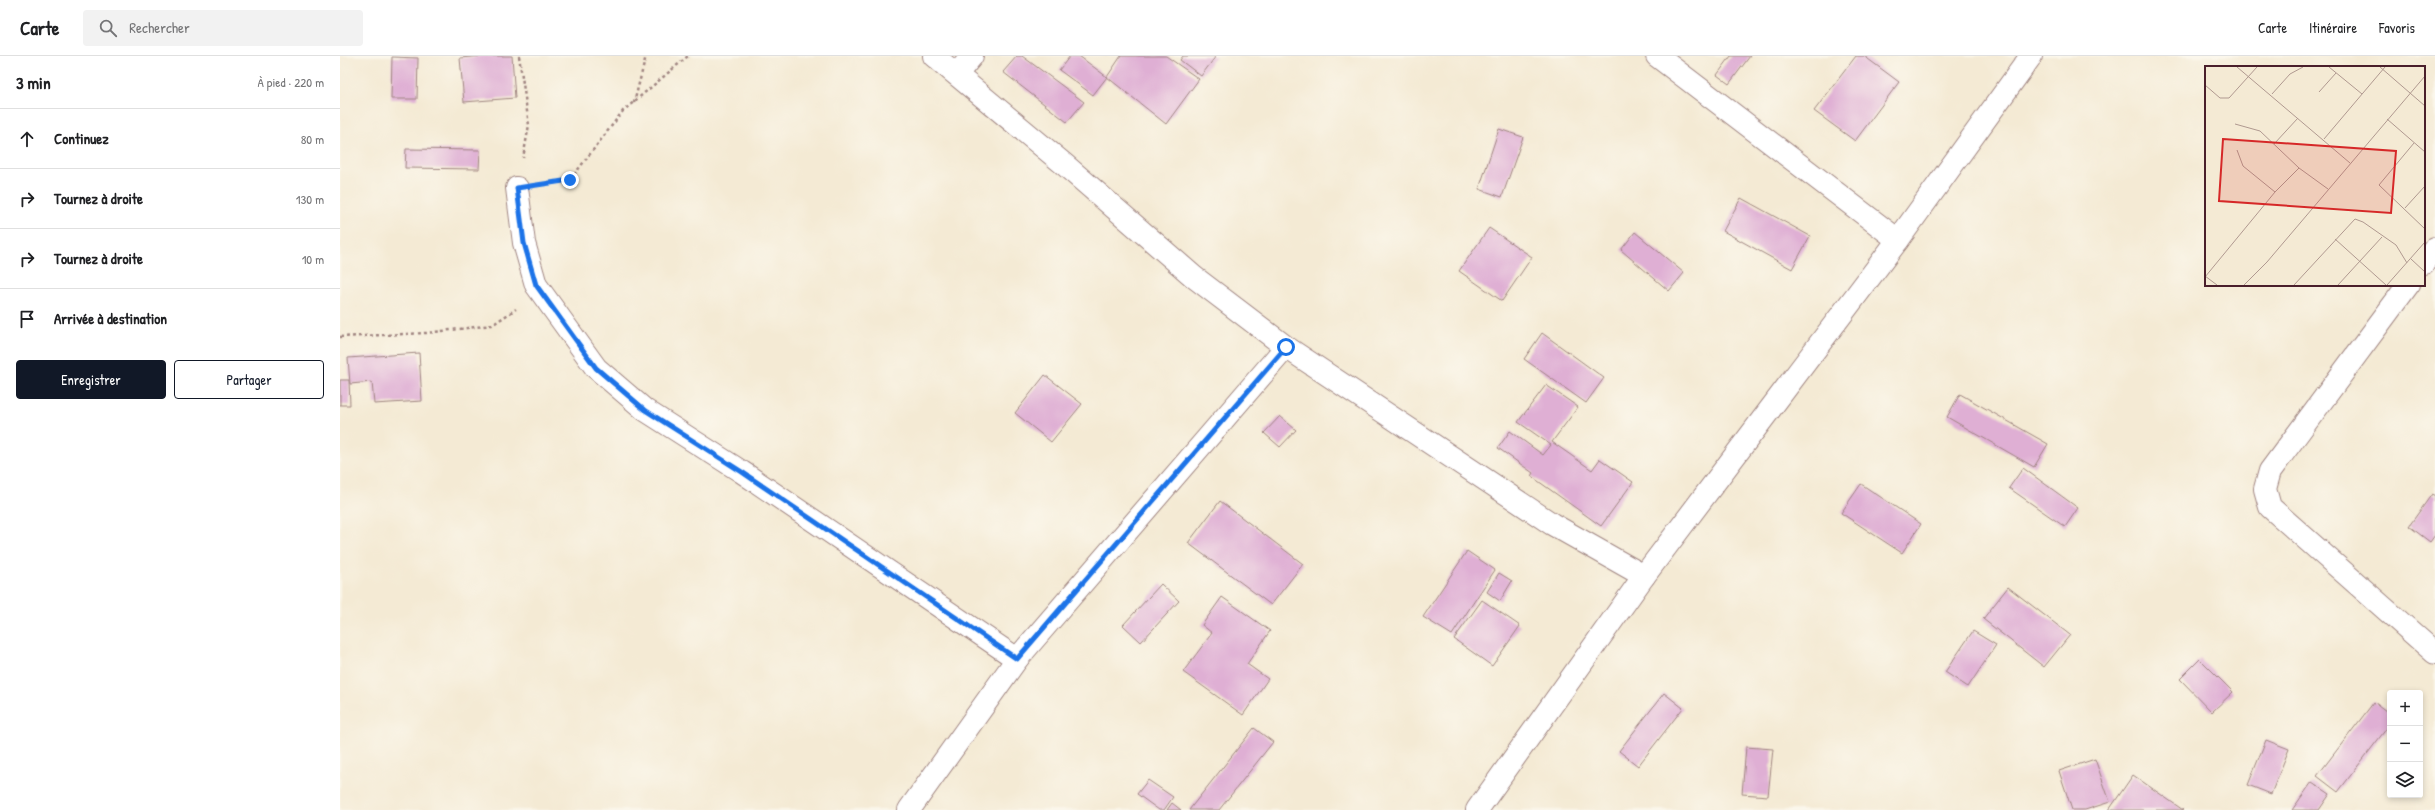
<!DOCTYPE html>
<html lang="fr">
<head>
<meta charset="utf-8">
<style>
  :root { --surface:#fff; --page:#f2f2f2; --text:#202124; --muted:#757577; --line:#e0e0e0; --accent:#111827 }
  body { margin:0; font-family:"Patrick Hand",sans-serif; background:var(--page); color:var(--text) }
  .controls { position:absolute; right:12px; bottom:12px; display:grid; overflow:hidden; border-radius:4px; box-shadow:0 2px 6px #0003 }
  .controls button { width:36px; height:36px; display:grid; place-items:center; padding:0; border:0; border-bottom:1px solid var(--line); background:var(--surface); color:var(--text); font:20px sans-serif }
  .stop { position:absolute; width:12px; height:12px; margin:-9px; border:3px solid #1a73e8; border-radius:50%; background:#fff }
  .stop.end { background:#1a73e8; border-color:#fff; box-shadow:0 1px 4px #0008 }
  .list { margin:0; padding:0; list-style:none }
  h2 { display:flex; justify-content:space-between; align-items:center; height:52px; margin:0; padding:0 16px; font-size:17px }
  h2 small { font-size:13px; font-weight:400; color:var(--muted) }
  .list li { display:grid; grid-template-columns:26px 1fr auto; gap:12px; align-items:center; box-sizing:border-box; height:60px; padding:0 16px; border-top:1px solid var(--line) }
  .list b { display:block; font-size:15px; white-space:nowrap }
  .list em { font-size:13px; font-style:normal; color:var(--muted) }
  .actions { display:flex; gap:8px; padding:12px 16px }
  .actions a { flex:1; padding:9px 0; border:1px solid var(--accent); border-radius:4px; text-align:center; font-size:14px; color:var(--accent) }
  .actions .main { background:var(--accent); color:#fff }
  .icon { flex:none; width:22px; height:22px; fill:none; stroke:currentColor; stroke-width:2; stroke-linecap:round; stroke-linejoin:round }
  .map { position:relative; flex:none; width:2095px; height:754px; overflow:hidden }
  header { display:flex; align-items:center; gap:24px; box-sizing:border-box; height:56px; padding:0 20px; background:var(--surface); border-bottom:1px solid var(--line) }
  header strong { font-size:19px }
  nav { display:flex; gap:22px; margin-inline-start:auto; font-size:14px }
  .search { width:280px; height:36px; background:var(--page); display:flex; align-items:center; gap:10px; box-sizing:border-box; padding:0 14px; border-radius:4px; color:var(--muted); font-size:15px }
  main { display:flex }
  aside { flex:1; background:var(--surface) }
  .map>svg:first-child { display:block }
  .building { fill:#dfafd4 }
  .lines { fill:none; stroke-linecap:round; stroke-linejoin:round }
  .minor-casing { stroke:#9f8480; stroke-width:24 }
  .path { stroke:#9f8480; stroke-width:2.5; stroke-dasharray:3 3; stroke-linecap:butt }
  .minor { stroke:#fff; stroke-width:22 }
  .route { stroke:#1a73e8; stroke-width:5 }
  .inset-road { fill:none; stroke:#b09990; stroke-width:1 }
  .view { fill:#d62828; fill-opacity:0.15; stroke:#d62828; stroke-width:2 }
  .inset-edge { fill:none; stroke:#4a1f2b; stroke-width:2 }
</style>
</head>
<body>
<header>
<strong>Carte</strong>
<div class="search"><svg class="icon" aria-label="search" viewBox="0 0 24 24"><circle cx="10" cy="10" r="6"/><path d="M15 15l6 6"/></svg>Rechercher</div>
<nav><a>Carte</a><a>Itinéraire</a><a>Favoris</a></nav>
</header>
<main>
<aside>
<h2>3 min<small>À pied · 220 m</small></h2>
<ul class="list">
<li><svg class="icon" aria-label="ahead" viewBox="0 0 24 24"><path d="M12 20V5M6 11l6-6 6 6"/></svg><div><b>Continuez</b></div><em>80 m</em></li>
<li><svg class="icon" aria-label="right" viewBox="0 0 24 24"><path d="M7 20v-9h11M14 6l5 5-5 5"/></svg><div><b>Tournez à droite</b></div><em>130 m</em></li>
<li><svg class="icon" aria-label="right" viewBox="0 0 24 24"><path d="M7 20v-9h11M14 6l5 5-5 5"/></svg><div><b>Tournez à droite</b></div><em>10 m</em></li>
<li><svg class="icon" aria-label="arrive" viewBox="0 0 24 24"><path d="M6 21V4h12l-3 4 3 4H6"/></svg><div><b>Arrivée à destination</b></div></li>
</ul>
<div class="actions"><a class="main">Enregistrer</a><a>Partager</a></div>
</aside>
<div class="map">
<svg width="2095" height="754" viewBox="0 0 2095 754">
  <rect width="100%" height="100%" fill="#fbf7ec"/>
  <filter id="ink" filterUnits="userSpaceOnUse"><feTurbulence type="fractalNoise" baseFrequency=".025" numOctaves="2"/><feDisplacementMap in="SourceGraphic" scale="8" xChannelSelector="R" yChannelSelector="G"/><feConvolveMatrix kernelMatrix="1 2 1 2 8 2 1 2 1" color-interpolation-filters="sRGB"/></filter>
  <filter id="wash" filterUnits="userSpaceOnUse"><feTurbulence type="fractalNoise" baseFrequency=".012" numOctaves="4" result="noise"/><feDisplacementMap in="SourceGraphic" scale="16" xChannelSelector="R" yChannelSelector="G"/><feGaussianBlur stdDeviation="0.9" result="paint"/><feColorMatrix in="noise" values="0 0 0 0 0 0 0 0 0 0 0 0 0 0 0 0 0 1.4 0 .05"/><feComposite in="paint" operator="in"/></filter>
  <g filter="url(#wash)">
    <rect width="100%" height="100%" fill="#f4ead4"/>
    <g id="blocks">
      <g class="building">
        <polygon points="142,0 172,0 175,42 124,46 120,2"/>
        <polygon points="677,0 682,0 744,46 727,66 663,16"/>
        <polygon points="730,0 739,0 767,21 753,39 719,14"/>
        <polygon points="781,0 826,0 859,23 826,68 767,21"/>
        <polygon points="843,0 876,0 861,20 840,4"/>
        <polygon points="1391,0 1410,0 1389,28 1377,19"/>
        <polygon points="1516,0 1524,0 1559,26 1515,85 1474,55"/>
        <polygon points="52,1 78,2 77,43 51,43"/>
        <polygon points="1159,73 1183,81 1162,141 1139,133"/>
        <polygon points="66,93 140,94 139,113 65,112"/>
        <polygon points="1401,142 1470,180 1452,213 1383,175"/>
        <polygon points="1149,172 1192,201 1162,245 1119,215"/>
        <polygon points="1295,176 1344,217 1329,235 1281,194"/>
        <polygon points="1202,277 1264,322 1246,347 1184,303"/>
        <polygon points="79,297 82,345 34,348 32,326 10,328 8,302"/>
        <polygon points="705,319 742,348 711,386 675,357"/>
        <polygon points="0,324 9,324 10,349 0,349"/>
        <polygon points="1206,329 1238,351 1212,386 1252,414 1260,403 1293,426 1261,470 1191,420 1193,417 1158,392 1170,375 1203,399 1211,389 1178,366"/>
        <polygon points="1620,338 1708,388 1694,411 1607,361"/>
        <polygon points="940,360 956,374 940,391 924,377"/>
        <polygon points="1683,412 1738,452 1725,471 1669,432"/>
        <polygon points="1521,428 1581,468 1562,497 1501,457"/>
        <polygon points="2092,438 2095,440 2095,479 2090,486 2069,470"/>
        <polygon points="880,445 963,508 931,549 848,487"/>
        <polygon points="1127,495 1155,514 1112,579 1083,561"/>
        <polygon points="1159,517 1172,525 1160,545 1147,536"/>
        <polygon points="821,528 839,545 801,586 783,569"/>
        <polygon points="1668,531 1730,579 1704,611 1643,563"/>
        <polygon points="882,541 930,575 907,608 928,623 903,659 843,616 872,577 862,569"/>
        <polygon points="1142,544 1180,570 1152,610 1114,583"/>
        <polygon points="1633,575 1656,589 1628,631 1605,616"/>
        <polygon points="1860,603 1893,636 1872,656 1840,623"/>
        <polygon points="1324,637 1343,652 1298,710 1279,695"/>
        <polygon points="2034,646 2050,658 2050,668 1998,736 1977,720"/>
        <polygon points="914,672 933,686 879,754 849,754"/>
        <polygon points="1926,684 1949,693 1931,738 1908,729"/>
        <polygon points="1406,691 1433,693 1428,740 1402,738"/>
        <polygon points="1755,703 1770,746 1745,754 1732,754 1719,715"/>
        <polygon points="1793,719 1843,754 1769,754"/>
        <polygon points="808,724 833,741 824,754 819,754 797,738"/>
        <polygon points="1972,726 1990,738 1979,754 1952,754"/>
        <polygon points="832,747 841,754 827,754"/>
      </g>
    </g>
  </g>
  <g filter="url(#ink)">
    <use href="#blocks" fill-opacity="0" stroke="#9f8480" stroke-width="1"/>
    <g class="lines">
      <g class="minor-casing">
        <g id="minor">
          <polyline points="594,0 725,109 854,221 946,291 1212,468 1304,520"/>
          <polyline points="1317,0 1558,184"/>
          <polyline points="617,18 632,0"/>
          <polyline points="177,132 184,187 196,229 256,312 305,354 402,416 677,603"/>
          <polyline points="2084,207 2095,192"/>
          <polyline points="2068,229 1930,415 1925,433 1930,451 2095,597"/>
          <polyline points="569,754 677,603 946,291"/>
          <polyline points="1137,754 1304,520 1558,184 1691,0"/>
        </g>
      </g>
      <g class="path">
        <polyline points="179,0 189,69 183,102"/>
        <polyline points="294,47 306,0"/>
        <polyline points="207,127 230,124 283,55 348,0"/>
        <polyline points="0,281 86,277 152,269 176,253"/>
      </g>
      <use href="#minor" class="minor"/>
    </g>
  </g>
  <g class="lines" filter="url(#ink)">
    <polyline class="route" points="230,124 177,132 184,187 196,229 256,312 305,354 402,416 677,603 946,291"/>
  </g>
  <g transform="translate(1865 10)">
    <rect width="220" height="220" fill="#f4ead4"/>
    <path class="inset-road" d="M32,1L145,97M124,1L157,28M175,1L220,40M0,19L15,32H24L52,1M114,26L131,7M67,28L85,8L98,1M182,53L220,86M30,58L55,65L94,102L123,123M119,73L180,1M209,77L174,119L220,163M69,78L93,52M32,84L38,100L70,126M200,142L220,120M130,173L181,219M206,193L220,206M0,210L12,219M0,211L70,126L94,102M39,219L62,196L220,10M89,219L150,153L158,156L191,179L202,197M133,219L177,171M182,219L220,176"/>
    <path class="view" d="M18,73L191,85L186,147L14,135Z"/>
    <rect width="220" height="220" class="inset-edge"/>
  </g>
</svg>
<div class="controls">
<button>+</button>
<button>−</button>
<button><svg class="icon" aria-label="layers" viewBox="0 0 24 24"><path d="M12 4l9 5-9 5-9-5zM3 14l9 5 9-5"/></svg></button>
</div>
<div class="stop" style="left:946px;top:291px"></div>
<div class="stop end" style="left:230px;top:124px"></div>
</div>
</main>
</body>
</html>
